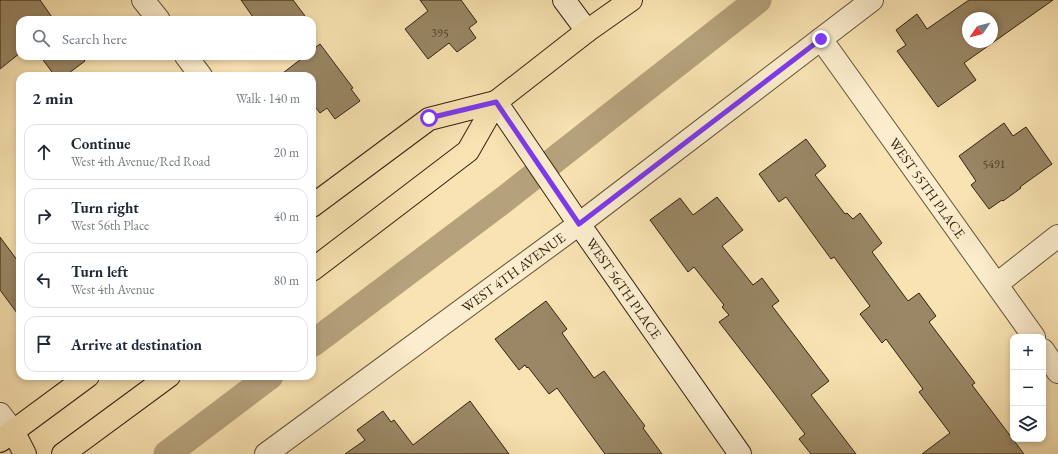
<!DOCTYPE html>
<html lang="en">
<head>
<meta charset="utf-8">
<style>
  :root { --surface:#fff; --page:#f6f6f7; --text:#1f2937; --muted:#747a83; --line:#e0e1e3 }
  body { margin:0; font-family:"EB Garamond",serif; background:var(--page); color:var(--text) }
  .controls { position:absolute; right:12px; bottom:12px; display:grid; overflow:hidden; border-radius:8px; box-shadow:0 2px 6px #0003 }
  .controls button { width:36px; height:36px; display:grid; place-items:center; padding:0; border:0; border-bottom:1px solid var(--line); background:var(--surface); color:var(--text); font:20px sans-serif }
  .compass { position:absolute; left:962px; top:12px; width:36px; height:36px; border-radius:50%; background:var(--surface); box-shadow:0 2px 6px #0003; rotate:235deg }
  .stop { position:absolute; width:12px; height:12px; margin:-9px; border:3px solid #7c3aed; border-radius:50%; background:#fff }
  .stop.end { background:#7c3aed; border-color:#fff; box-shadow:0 1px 4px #0008 }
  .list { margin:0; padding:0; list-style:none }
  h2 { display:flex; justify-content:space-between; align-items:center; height:52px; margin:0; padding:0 16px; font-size:17px }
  h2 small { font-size:13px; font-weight:400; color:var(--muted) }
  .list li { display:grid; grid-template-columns:26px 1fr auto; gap:12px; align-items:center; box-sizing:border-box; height:56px; margin:0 8px 8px; padding:0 8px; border:1px solid var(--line); border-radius:12px }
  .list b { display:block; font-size:15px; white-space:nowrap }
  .list p { margin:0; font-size:13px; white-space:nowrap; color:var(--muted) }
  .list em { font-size:13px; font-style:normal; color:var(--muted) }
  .icon { flex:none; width:22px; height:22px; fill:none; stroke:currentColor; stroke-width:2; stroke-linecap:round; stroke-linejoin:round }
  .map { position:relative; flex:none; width:1058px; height:454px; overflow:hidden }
  .search { position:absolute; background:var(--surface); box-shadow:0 2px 6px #0003; left:16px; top:16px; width:300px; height:44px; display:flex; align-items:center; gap:10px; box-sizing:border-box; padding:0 14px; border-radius:12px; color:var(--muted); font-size:15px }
  .panel { position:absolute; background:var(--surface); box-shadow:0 2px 6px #0003; left:16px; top:72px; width:300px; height:308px; border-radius:12px }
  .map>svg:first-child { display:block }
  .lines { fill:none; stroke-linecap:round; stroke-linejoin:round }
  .canal { stroke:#b5a27c; stroke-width:27 }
  .building { fill:#998765; stroke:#312312; fill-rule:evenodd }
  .street-casing { stroke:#63533a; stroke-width:24 }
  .secondary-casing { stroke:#312312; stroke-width:24 }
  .primary-casing { stroke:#312312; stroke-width:24 }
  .street { stroke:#fbedcd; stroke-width:22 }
  .secondary { stroke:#fbedcd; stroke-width:22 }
  .primary { stroke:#f9e3b2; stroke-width:22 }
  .route { stroke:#7c3aed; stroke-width:5 }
  .labels { text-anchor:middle; stroke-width:3; stroke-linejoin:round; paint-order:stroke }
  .number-label { font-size:12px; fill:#4b3c27 }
  .street-label { font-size:14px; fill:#312312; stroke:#fbedcd }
</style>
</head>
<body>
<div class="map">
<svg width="1058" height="454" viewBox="0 0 1058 454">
  <rect width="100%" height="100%" fill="#f9e3b2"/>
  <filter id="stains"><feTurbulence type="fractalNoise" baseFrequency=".005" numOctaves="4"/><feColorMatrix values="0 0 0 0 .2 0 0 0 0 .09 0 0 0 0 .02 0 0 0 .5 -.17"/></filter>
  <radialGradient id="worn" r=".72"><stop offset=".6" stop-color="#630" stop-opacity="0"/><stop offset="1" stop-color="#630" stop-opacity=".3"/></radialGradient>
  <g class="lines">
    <g class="canal">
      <polyline points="312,344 506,198 758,0"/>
      <polyline points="167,454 270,376"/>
    </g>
  </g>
  <g class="building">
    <polygon points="0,0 40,0 54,20 20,20 20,53 0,69"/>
    <polygon points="241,0 293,0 308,20 255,20"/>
    <polygon points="420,0 461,0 477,22 469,28 476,38 457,52 449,43 428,59 405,29 428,11"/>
    <path d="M969,0H1053L964,63L976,80L938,107L897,51L906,45L896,30L917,14L927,29ZM968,18H992V42H968Z"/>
    <polygon points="320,44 353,88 351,89 360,101 335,119 327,108 320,113 312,103 312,76 279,76 305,56 312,56 312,50"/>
    <polygon points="40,56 81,56 85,61 65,76 55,76"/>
    <polygon points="1004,123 1013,136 1026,127 1052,164 1020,187 1021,188 1003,201 1002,200 989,209 971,185 976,181 959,156"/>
    <polygon points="806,139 826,166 815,175 845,214 847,213 853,219 860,213 882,243 872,252 908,301 919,293 936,316 929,322 975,383 972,385 1024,454 922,454 950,433 919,392 923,389 886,339 882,343 860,314 870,306 834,257 831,259 786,197 779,202 759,174"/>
    <polygon points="717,197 743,230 722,246 753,285 762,278 779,301 772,306 829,381 811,395 856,454 811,454 799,439 805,434 767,384 719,322 729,315 722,307 724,305 694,267 688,272 650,220 680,198 693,215"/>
    <polygon points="0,237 20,264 20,317 0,290"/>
    <polygon points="546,301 567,329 562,333 594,378 604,371 645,426 643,428 662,454 605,454 557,388 549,394 528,367 527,368 525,365 519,370 495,339"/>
    <polygon points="470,401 509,454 345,454 365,440 357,430 383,411 391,422 394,420 413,445"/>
  </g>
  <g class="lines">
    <g class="street-casing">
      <g id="street">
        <polyline points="143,0 159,20"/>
        <path id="s1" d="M821,39L1034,337"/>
        <polyline points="186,56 201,76"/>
        <polyline points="997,284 1058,236"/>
        <polyline points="1043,350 1058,372"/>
        <polyline points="0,414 13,431"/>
        <path id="s2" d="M266,454L579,224L872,0"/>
      </g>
    </g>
    <g class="secondary-casing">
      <g id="secondary">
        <polyline points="564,0 587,31"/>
        <path id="s3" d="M496,102L579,224L740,454"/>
      </g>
    </g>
    <g class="primary-casing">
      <g id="primary">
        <polyline points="312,206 429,119 496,102"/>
        <polyline points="312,270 468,151 496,102 587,31 631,0"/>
        <polyline points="13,431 25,454"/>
        <polyline points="0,441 88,376"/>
        <polyline points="63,454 169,376"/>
      </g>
    </g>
    <use href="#street" class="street"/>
    <use href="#secondary" class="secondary"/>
    <use href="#primary" class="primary"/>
  </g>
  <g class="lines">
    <polyline class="route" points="429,118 496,102 579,224 821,39"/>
  </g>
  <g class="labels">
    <g class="number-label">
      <text x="440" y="37">395</text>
      <text x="994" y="168">5491</text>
    </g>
    <g class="street-label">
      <text dy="5" stroke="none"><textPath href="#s1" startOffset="183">WEST 55TH PLACE</textPath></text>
      <text dy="5" stroke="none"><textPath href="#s2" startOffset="307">WEST 4TH AVENUE</textPath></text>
      <text dy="5" stroke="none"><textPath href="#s3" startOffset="226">WEST 56TH PLACE</textPath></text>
    </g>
  </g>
  <rect width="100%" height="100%" filter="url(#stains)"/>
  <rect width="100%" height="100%" fill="url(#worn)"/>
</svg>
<div class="controls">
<button>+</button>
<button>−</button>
<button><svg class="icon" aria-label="layers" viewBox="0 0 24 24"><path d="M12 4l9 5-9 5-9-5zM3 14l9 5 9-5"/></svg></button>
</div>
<svg class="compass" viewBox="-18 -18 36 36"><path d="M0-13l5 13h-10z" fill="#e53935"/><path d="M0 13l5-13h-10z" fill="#747a83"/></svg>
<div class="stop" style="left:429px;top:118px"></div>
<div class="stop end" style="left:821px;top:39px"></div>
<div class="search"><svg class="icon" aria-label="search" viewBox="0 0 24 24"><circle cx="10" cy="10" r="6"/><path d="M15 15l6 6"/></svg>Search here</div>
<section class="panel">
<h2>2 min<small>Walk · 140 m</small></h2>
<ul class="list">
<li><svg class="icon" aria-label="ahead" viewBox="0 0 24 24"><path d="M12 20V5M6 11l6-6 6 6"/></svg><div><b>Continue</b><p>West 4th Avenue/Red Road</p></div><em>20 m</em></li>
<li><svg class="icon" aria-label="right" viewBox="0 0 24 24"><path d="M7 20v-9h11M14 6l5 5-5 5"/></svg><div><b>Turn right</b><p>West 56th Place</p></div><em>40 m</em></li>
<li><svg class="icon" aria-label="left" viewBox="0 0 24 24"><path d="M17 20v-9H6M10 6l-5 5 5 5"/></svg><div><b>Turn left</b><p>West 4th Avenue</p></div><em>80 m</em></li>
<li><svg class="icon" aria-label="arrive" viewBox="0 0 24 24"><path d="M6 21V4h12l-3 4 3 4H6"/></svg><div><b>Arrive at destination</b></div></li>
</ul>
</section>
</div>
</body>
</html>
